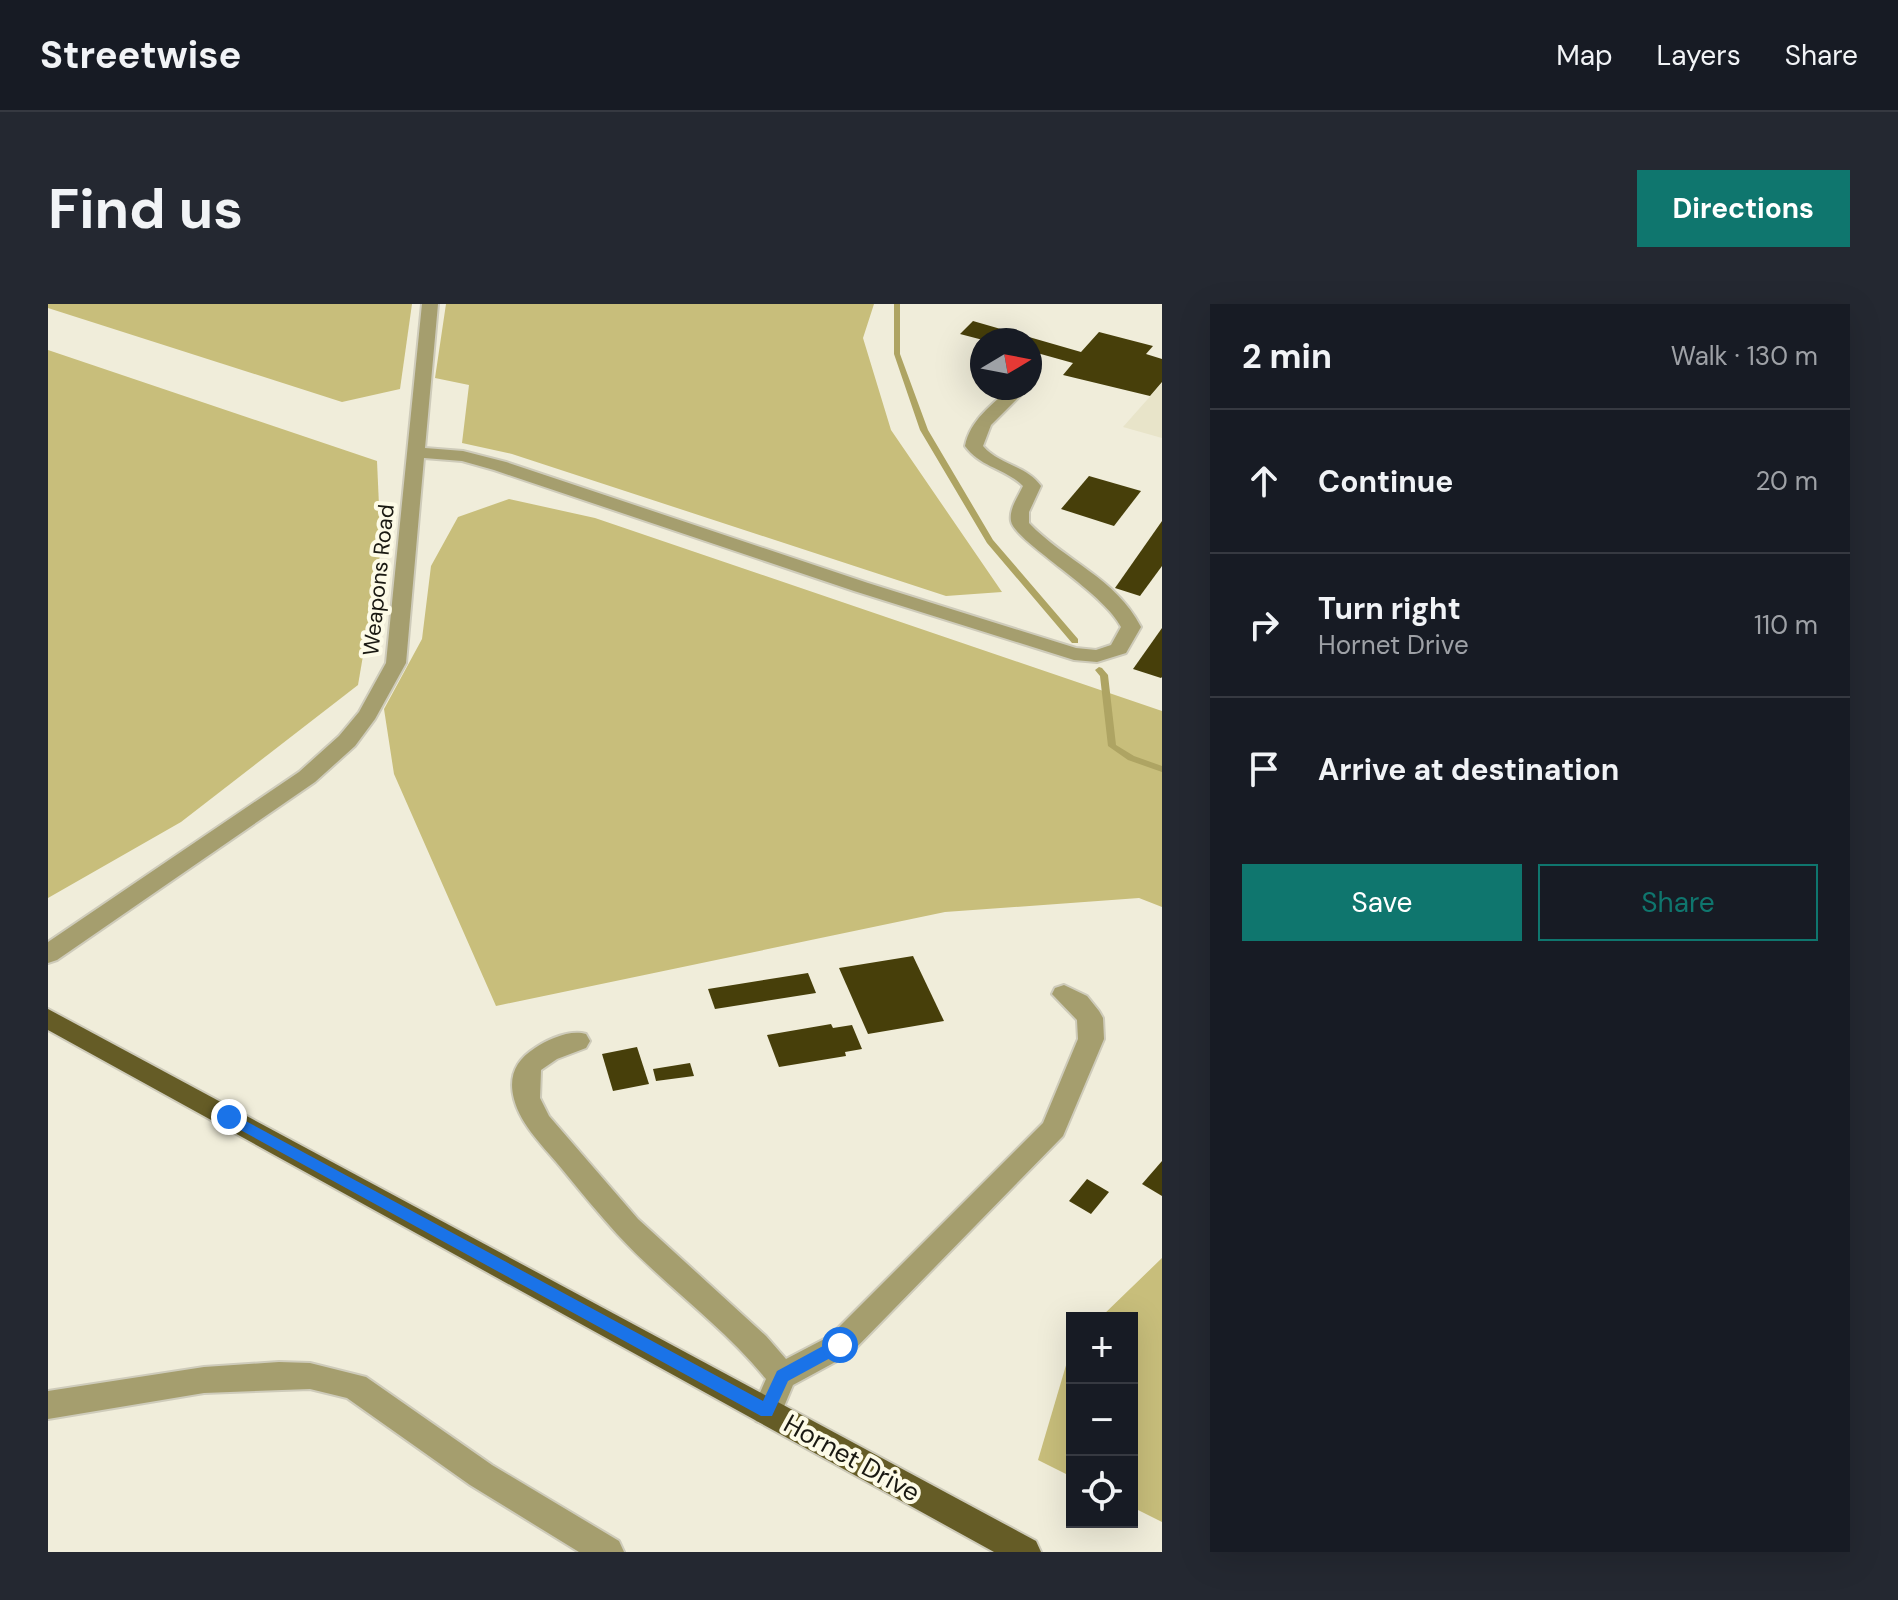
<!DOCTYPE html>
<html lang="en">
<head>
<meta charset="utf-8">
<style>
  :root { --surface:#171b24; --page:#242831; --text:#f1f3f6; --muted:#9ea1a6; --line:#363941; --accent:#0f766e }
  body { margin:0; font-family:"DM Sans",sans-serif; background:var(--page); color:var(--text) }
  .controls { position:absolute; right:24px; bottom:24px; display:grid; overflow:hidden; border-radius:0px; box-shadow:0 8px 32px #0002 }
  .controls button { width:72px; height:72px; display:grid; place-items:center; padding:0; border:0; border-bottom:2px solid var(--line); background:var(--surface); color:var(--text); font:40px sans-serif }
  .compass { position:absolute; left:922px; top:24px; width:72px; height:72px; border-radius:50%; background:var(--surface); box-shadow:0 8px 32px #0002; rotate:80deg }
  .stop { position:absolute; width:24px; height:24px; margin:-18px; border:6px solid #1a73e8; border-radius:50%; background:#fff }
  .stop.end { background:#1a73e8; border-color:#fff; box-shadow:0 2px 8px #0008 }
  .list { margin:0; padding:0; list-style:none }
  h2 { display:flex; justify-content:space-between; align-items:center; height:104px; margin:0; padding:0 32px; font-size:34px }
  h2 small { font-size:26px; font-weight:400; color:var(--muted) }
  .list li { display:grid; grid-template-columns:52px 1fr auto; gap:24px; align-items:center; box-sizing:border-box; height:144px; padding:0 32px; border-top:2px solid var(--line) }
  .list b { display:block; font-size:30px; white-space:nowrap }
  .list p { margin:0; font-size:26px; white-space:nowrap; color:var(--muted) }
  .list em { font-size:26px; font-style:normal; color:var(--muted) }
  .actions { display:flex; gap:16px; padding:24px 32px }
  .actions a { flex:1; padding:18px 0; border:2px solid var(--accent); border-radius:0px; text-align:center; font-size:28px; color:var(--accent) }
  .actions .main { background:var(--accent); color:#fff }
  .icon { flex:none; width:44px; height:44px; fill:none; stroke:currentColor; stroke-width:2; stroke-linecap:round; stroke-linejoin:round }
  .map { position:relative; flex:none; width:1114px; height:1248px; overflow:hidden; border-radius:0px }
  header { display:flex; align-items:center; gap:48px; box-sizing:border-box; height:112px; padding:0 40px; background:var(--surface); border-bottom:2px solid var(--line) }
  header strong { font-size:38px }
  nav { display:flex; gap:44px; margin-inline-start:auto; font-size:28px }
  .intro { display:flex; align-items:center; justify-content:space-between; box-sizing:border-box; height:192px; padding:0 48px }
  h1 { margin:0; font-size:56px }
  .button { padding:20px 36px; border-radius:0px; background:var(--accent); color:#fff; font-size:28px; font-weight:700 }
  main { display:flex; gap:48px; padding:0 48px }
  aside { flex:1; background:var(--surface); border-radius:0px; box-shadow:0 8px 32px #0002 }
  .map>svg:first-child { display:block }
  .built { fill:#e8e4c9 }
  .forest { fill:#c8be7b }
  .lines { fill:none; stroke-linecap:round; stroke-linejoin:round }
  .stream { fill:#aea463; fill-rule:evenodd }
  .building { fill:#473f0a }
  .minor-casing { stroke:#cecbba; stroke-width:4 }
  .major-casing { stroke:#cecbba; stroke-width:4 }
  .minor { fill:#a59e6e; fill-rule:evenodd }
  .major { fill:#655c26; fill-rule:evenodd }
  .route { fill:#1a73e8 }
  .labels { text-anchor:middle; stroke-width:8; stroke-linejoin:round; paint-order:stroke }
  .street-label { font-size:22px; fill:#1a1912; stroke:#fdfbe7 }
  .near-street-label { font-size:26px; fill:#1a1912; stroke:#fdfbe7 }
</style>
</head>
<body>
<header>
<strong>Streetwise</strong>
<nav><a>Map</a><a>Layers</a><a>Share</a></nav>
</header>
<div class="intro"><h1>Find us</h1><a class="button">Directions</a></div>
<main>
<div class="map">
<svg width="1114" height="1248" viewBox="0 0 1114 1248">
  <rect width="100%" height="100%" fill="#f0edda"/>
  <polygon class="built" points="1114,79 1114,134 1075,123"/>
  <g class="forest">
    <polygon points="0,0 364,0 352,85 294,98 0,4"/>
    <polygon points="398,0 826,0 815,34 843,126 954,288 898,292 464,150 414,139 421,81 387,74"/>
    <polygon points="0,46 329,157 333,246 310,381 133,518 0,594"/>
    <polygon points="461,195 547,214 1114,407 1114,603 1091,594 897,608 448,702 346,470 336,405 374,335 383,262 410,213"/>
    <polygon points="1114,954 1114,1218 1084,1203 1084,1014 1052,1014"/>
    <polygon points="1024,1041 1024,1173 990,1156"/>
  </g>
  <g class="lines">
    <g class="stream">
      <polygon points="846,0 852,0 852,50 880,126 945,236 1030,335 1030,339 1024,339 939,239 872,126 846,50"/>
      <polygon points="1051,363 1054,364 1060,371 1068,441 1086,452 1114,462 1114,468 1080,456 1060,442 1052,372 1047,366"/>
    </g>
  </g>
  <g class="building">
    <polygon points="925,17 1033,48 1051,28 1105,42 1098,50 1114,55 1114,78 1102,92 1015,71 1025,59 982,47 982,36 935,36 912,30"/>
    <polygon points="1041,172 1093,187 1066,222 1013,205"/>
    <polygon points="1114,217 1114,262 1092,292 1067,284"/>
    <polygon points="1114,324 1114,373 1113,374 1085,365"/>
    <polygon points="865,652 896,717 820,730 791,664"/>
    <polygon points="760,669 768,689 667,705 660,685"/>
    <polygon points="783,720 785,724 804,721 814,745 797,748 798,752 731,763 719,731"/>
    <polygon points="589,743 601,780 565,787 554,750"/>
    <polygon points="642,759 646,772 608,777 605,765"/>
    <polygon points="1114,857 1114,892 1094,880"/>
    <polygon points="1039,875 1061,888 1043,910 1021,897"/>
  </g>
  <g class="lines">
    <g class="minor-casing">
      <g id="minor">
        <path d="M374,0H390L377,144L415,147L458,158L820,279L1028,344L1048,346L1063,341L1073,323C1055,287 966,237 963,217C961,205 970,193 975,182C957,164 933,164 917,142C922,116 944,101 962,84H980L943,121L935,142C951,161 978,161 993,182L981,208V219C1017,257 1068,274 1093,323L1078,349L1049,358L1026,356L806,287L446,166L414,157L376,154L358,359L327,415L307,442L267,478L9,656L0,659V638L251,468L291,432L311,408L338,359Z"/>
        <path d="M1016,681L1039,692L1051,707L1055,714L1056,735L1015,832L802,1050L745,1081L730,1117L719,1121L708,1117L704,1107L718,1075C674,1021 616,981 569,930C550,909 532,887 514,865C497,844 473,822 466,795C460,772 468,756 487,744C500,735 523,725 538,730L542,737L538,744L509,755L493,766L492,794L501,812L590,915L718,1032L738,1055L782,1032L995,819L1030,735L1029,716L1004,690L1007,684Z"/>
        <polygon points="231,1058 262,1059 318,1073 444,1161 571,1237 576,1248 531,1248 422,1181 299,1094 262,1085 156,1089 0,1115 0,1087 156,1063"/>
      </g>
    </g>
    <g class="major-casing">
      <polygon id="major" points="0,705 988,1237 993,1248 946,1248 0,726"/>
    </g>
    <use href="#minor" class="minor"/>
    <use href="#major" class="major"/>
  </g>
  <polygon class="route" points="181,808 715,1097 729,1067 786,1036 797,1036 800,1041 797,1046 740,1077 724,1112 713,1112 176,817 176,809"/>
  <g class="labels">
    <g class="street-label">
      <text transform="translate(330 276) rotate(-84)" y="8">Weapons Road</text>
    </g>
    <g class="near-street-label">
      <text transform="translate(804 1154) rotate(29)" y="9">Hornet Drive</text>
    </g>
  </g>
</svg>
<div class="controls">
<button>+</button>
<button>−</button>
<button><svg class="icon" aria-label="locate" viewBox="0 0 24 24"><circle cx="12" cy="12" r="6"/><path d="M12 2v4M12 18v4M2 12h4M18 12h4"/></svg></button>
</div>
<svg class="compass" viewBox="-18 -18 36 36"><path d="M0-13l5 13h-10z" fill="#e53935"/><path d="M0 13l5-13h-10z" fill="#9ea1a6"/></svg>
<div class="stop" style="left:792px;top:1041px"></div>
<div class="stop end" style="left:181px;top:813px"></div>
</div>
<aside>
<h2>2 min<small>Walk · 130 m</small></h2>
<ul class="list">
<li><svg class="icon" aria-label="ahead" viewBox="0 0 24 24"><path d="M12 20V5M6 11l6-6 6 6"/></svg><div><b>Continue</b></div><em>20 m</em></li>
<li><svg class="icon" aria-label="right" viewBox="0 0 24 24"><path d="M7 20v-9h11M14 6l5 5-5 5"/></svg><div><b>Turn right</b><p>Hornet Drive</p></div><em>110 m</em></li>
<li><svg class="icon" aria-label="arrive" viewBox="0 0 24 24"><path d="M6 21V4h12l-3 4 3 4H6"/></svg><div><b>Arrive at destination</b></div></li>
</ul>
<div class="actions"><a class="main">Save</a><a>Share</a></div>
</aside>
</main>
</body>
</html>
